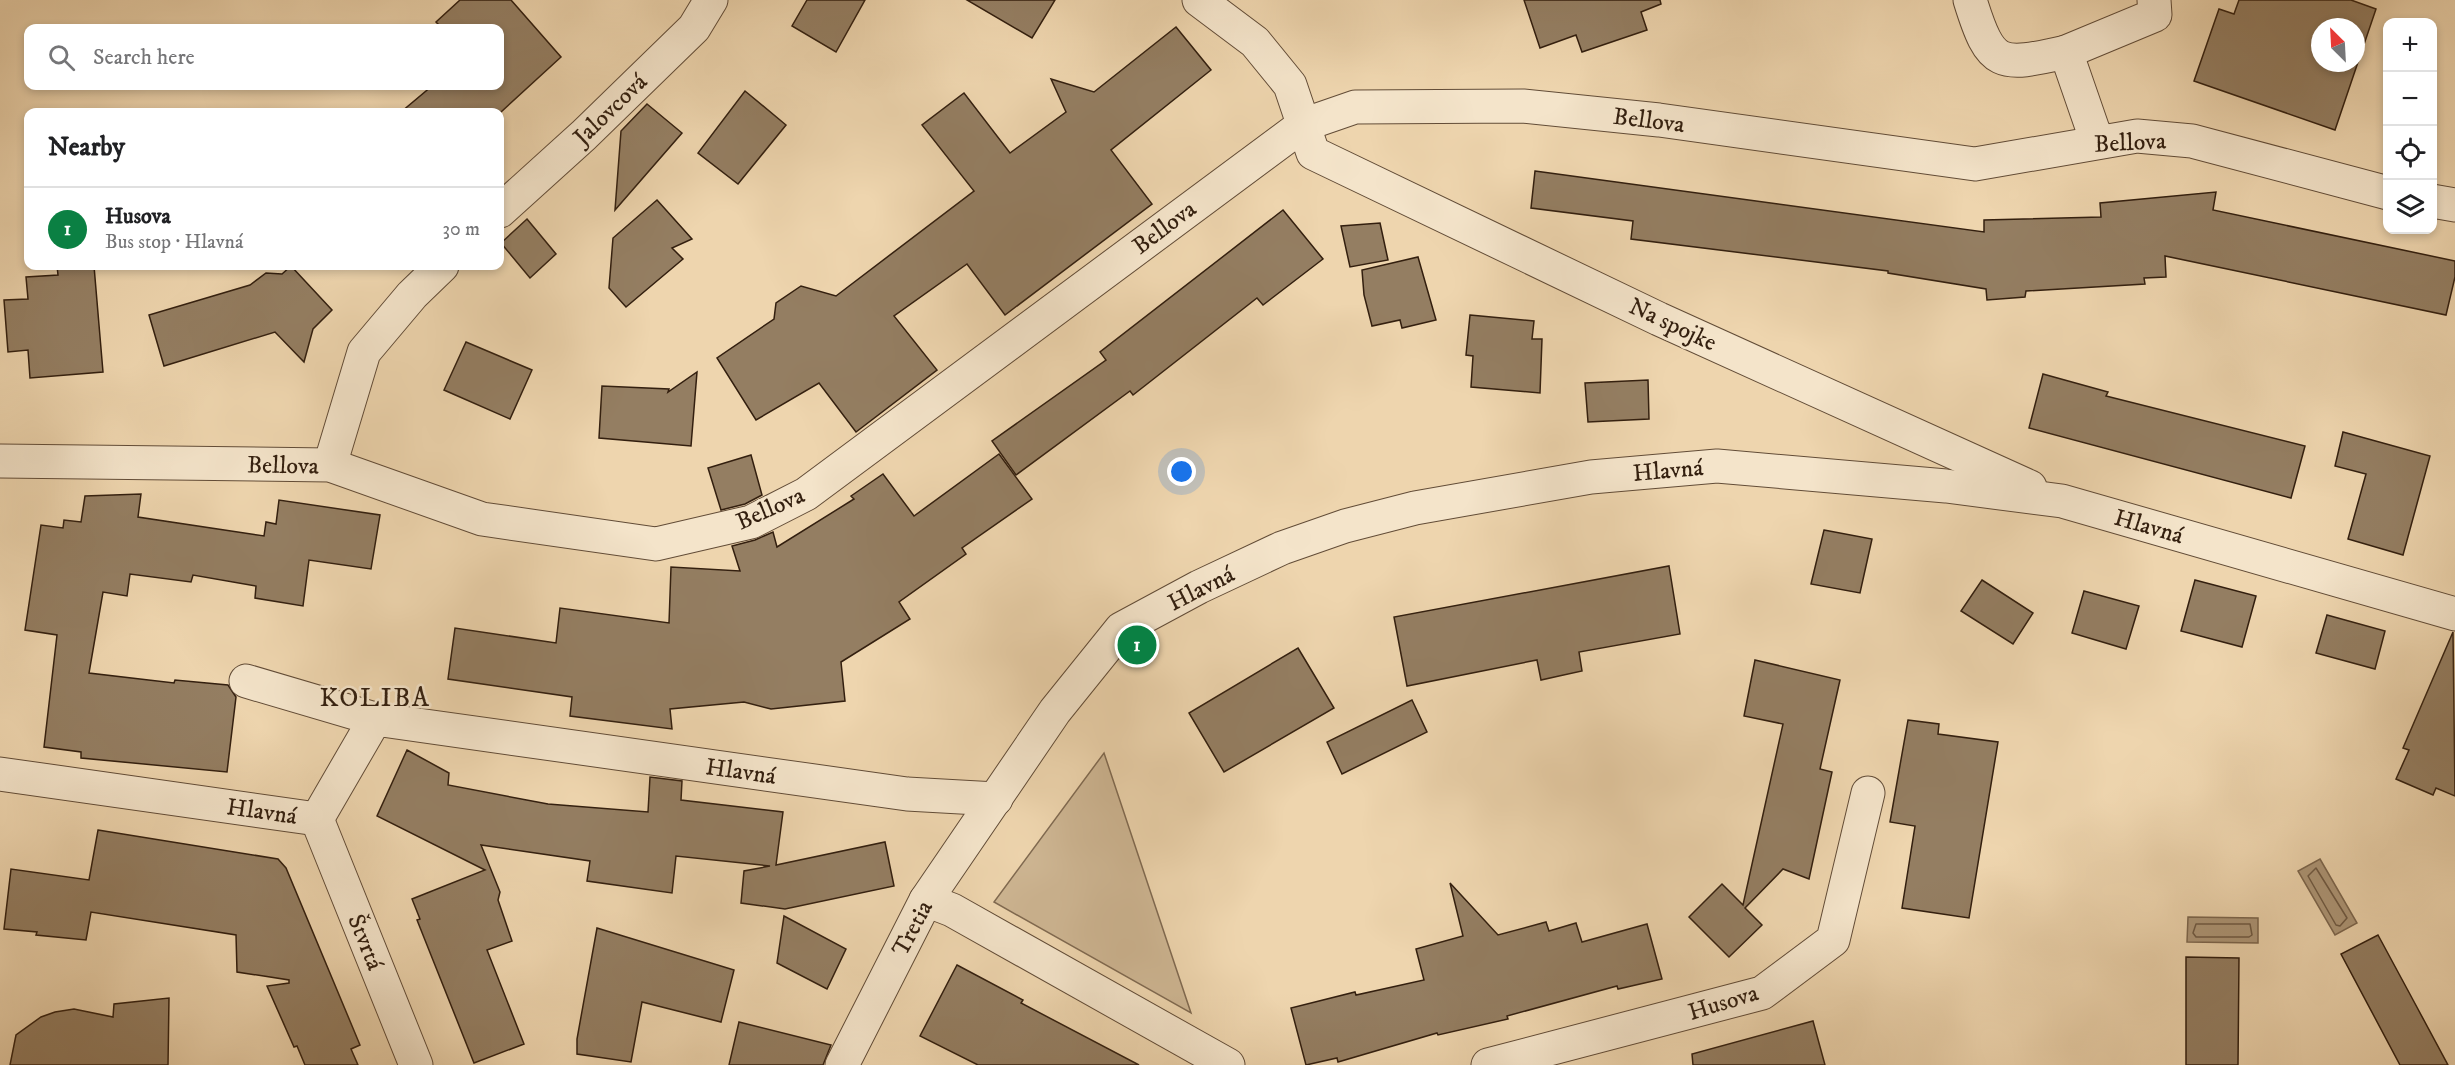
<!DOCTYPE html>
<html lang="en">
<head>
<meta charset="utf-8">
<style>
  :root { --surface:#fff; --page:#f2f2f2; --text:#202124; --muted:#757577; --line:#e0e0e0; --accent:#0b8043 }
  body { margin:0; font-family:"IM FELL DW Pica",serif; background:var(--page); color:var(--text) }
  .controls { position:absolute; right:18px; top:18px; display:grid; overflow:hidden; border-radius:12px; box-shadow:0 3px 9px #0003 }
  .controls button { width:54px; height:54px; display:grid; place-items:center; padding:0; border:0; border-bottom:2px solid var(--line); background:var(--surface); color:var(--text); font:30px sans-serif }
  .compass { position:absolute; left:2311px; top:18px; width:54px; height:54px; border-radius:50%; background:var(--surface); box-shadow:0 3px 9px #0003; rotate:336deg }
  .you { position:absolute; left:1182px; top:472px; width:21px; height:21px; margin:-15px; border:4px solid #fff; border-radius:50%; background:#1a73e8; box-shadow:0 0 0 9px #1a73e833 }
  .badge { display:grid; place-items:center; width:39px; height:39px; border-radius:50%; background:var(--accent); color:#fff; font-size:20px; font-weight:700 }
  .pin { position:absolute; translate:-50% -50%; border:3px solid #fff; box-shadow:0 2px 6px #0006 }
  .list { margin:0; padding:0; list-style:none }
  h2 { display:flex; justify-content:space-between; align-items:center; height:78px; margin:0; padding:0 24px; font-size:26px }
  h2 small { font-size:20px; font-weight:400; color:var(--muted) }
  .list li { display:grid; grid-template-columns:39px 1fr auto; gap:18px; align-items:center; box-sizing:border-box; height:84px; padding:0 24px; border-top:2px solid var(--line) }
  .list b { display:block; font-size:22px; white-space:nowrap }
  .list p { margin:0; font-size:20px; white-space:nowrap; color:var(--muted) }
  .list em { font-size:20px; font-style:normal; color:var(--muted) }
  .icon { flex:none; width:33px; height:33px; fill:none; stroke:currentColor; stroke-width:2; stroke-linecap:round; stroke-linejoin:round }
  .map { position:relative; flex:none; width:2455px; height:1065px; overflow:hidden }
  .search { position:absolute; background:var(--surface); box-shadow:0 3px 9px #0003; left:24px; top:24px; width:480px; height:66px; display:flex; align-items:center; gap:15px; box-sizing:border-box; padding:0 21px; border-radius:12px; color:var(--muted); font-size:22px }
  .panel { position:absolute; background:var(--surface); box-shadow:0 3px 9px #0003; left:24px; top:108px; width:480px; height:162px; border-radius:12px }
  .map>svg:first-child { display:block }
  .green { fill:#ceb693; stroke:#806a51; stroke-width:1.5 }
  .water { fill:#ae9778; stroke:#7d674e; stroke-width:1.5 }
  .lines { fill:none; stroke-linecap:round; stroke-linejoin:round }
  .shore { stroke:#705b44; stroke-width:1.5 }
  .building { fill:#947e62; stroke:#331f0f; stroke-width:1.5; fill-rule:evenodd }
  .minor-casing { stroke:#624c37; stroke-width:35 }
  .minor { stroke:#f4e4ca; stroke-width:33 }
  .labels { text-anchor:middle; stroke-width:5; stroke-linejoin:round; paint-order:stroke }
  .street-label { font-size:24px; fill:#331f0f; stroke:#f4e4ca }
  .quarter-label { font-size:27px; letter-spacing:1.5px; fill:#331f0f; stroke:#f4e4ca }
</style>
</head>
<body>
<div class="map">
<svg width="2455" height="1065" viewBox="0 0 2455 1065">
  <rect width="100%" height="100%" fill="#eed5ae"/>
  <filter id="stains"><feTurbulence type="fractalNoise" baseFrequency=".00333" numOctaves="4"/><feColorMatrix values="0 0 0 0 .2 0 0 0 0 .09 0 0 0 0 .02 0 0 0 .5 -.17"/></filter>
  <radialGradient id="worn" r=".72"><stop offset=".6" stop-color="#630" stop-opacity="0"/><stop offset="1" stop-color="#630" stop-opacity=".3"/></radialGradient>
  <polygon class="green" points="1104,753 1191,1013 994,902"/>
  <g class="water">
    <polygon points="2320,859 2357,923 2335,935 2298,871"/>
    <polygon points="2188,917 2258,918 2258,943 2187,942"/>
  </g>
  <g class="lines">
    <g class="shore">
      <polygon points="2316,868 2347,918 2340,926 2336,925 2308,876"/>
      <polygon points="2196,924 2250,924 2252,935 2249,937 2196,937 2193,933"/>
    </g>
  </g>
  <g class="building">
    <polygon points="460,0 511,0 561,57 501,112 401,112 432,86 500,86 500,28 442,28 436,22"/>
    <polygon points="807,0 865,0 836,52 792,26"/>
    <polygon points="967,0 1055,0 1032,38"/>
    <polygon points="1524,0 1660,0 1661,4 1641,12 1647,30 1582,52 1576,35 1540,48"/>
    <path d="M2239,0H2351L2376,9L2335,130L2194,81L2219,9L2234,14ZM2320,27H2356V63H2320Z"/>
    <polygon points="1176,27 1211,70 1111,150 1152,204 1005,315 967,264 894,316 937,370 856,432 819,383 756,420 717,358 774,319 776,303 801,286 836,296 974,191 922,125 964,93 1010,153 1066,112 1051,79 1094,92"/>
    <polygon points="745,91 786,125 738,184 698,153"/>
    <polygon points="647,104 682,133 615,210 621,131"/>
    <polygon points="1535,171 1984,232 1984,220 2101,217 2100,203 2216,192 2213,210 2455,261 2455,277 2446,315 2165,256 2166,277 2144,278 2145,284 2026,291 2025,297 1987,300 1986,289 1888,273 1888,271 1631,239 1633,221 1531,208"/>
    <polygon points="657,200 692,239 672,248 683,259 626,307 609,288 613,238"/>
    <polygon points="1283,210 1323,259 1263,305 1257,298 1133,395 1130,391 1016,475 992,441 1106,360 1100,352"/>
    <polygon points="527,219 556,254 530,278 501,243"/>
    <polygon points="1380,223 1388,260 1350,267 1341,226"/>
    <polygon points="1418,257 1436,320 1402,328 1400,320 1372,326 1364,295 1362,270"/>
    <polygon points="57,266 94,266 103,372 30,378 28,350 8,352 4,300 28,299 26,277 58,275"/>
    <polygon points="291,266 332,310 313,329 304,362 275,332 164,366 149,315 250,285 266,273 282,274"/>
    <polygon points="1470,315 1534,321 1532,339 1542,339 1540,393 1471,387 1473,356 1466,355"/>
    <polygon points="466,342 532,370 510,419 444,390"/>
    <polygon points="697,372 691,446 599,438 602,386 669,389 668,392"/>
    <polygon points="2043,374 2108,392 2106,396 2305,446 2291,498 2029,428"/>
    <polygon points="1648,380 1649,419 1588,422 1585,383"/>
    <polygon points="2343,432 2430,456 2403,555 2348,539 2366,474 2335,466"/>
    <polygon points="999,454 1032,499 962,548 966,554 899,602 910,619 841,662 845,701 771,709 744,702 670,709 672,729 570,716 572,697 448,679 455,628 556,643 560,608 669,623 671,567 740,571 732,546 755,540 773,532 777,547 854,499 851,496 883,474 914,516"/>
    <polygon points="751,455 762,495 745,504 721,510 708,468"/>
    <polygon points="141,494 138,517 264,536 266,522 276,524 279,500 380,515 371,569 309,560 303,606 255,598 256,586 193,575 191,582 130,574 127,596 103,592 89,673 174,683 175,680 228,685 236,697 227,772 81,758 81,752 44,747 57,635 25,630 41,525 63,528 64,520 81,522 85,496"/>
    <polygon points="1824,530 1872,539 1860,593 1811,584"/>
    <polygon points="1669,566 1680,634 1579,652 1582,671 1559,676 1541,680 1537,660 1407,686 1394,617"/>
    <polygon points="1982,580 2033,613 2013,644 1961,611"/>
    <polygon points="2195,580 2256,596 2242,647 2181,631"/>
    <polygon points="2084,591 2139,606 2126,649 2072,633"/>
    <polygon points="2327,615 2385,631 2375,669 2316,653"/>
    <polygon points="2453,632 2455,796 2436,788 2433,795 2396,779 2409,750 2403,748"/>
    <polygon points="1298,648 1334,708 1224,772 1189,713"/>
    <polygon points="1755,660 1840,680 1820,769 1832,772 1809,879 1783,869 1745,908 1762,925 1729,957 1689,917 1722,884 1743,905 1783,724 1744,716"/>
    <polygon points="1412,700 1427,732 1342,774 1327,742"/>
    <polygon points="1908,720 1939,724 1938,734 1998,742 1969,918 1902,908 1915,826 1890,822"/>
    <polygon points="407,750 449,773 448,785 548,804 648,812 650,777 682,781 681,800 783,812 776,865 885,842 894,886 785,909 741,903 744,871 770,866 676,856 672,893 587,881 590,861 481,845 500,892 498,900 512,941 487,950 524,1044 474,1063 417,920 420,919 412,899 485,870 377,816"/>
    <polygon points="98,830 278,859 286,868 360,1045 351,1049 358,1065 305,1065 297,1046 294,1047 267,986 289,983 289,980 237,972 236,935 91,912 86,940 36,935 37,932 4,929 11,869 89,880"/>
    <polygon points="1450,883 1498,935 1546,922 1549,931 1576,923 1582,942 1647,924 1662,979 1618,989 1617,986 1507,1016 1508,1019 1438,1035 1437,1033 1338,1062 1337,1058 1306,1065 1291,1008 1355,992 1356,995 1424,980 1416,949 1463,936"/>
    <polygon points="784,916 846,949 827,989 777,963"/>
    <polygon points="597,928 734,970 721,1022 642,1002 631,1062 577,1054 577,1039"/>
    <polygon points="2378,935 2412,998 2448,1065 2400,1065 2341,954"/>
    <polygon points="2186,957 2239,958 2238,1065 2186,1065"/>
    <polygon points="957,965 1023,1000 1021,1003 1139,1065 978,1065 920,1036"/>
    <polygon points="169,998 168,1065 10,1065 16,1035 41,1017 55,1012 74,1009 113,1017 114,1004"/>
    <polygon points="1813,1021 1825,1065 1693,1065 1692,1054"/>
    <polygon points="739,1022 831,1045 823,1065 729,1065"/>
  </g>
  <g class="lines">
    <g class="minor-casing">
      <g id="minor">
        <polyline points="1199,0 1255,42 1290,85 1313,153 1659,319 2030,487"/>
        <path d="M1970,0C1991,68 1999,67 2066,52L2093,130L2100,141"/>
        <polyline points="2066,52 2155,15 2154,0"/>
        <polyline points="2432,201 2455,205"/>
        <polyline points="500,211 584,135 694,28 711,0"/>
        <polyline points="0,461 330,465 482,519 656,544 751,522 806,494 1303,125 1355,107 1523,106 1659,120 1975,164 2137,136 2192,141 2388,193"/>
        <polyline points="330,465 364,352 412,295 442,266"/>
        <polyline points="246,681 375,719"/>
        <polyline points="0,774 317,819 375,719 907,794 996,799"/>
        <polyline points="317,819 416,1065"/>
        <polyline points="926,900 952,910 1228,1065"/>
        <polyline points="842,1065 926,900 1055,711 1121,629 1199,587 1282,548 1345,526 1415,508 1591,477 1717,466 1946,486 2062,501 2455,614"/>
        <polyline points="1488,1065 1762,993 1833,940 1868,793"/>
      </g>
    </g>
    <use href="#minor" class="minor"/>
  </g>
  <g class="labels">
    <g class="street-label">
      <text transform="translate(610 109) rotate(-44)" y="8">Jalovcová</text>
      <text transform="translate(1649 120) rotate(7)" y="8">Bellova</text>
      <text transform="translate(2130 142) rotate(-3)" y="8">Bellova</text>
      <text transform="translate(1164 227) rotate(-37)" y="8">Bellova</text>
      <text transform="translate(1673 324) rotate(25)" y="8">Na spojke</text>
      <text transform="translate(283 465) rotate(1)" y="8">Bellova</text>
      <text transform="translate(1668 470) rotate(-5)" y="8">Hlavná</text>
      <text transform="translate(770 508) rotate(-24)" y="8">Bellova</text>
      <text transform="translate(2149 526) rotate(16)" y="8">Hlavná</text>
      <text transform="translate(1201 588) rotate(-27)" y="8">Hlavná</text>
      <text transform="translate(741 771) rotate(8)" y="8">Hlavná</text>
      <text transform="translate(262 811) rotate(8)" y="8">Hlavná</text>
      <text transform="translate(912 928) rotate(-62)" y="8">Tretia</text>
      <text transform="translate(366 942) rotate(68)" y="8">Štvrtá</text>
      <text transform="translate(1723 1002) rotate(-17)" y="8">Husova</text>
    </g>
    <g class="quarter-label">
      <text x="375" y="706">KOLIBA</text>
    </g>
  </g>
  <rect width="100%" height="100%" filter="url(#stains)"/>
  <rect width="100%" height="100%" fill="url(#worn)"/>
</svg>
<div class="controls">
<button>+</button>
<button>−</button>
<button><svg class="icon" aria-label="locate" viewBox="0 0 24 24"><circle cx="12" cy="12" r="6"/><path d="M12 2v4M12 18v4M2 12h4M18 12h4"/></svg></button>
<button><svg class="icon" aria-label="layers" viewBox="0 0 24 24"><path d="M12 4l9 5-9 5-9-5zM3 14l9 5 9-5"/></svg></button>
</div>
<svg class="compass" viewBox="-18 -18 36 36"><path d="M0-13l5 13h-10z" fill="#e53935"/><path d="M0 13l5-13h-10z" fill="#757577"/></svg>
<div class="you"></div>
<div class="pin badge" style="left:1137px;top:645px">1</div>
<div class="search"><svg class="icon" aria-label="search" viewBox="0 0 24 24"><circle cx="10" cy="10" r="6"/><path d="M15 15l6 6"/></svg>Search here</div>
<section class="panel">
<h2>Nearby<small></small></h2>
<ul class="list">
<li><span class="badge">1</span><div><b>Husova</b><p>Bus stop · Hlavná</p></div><em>30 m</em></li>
</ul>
</section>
</div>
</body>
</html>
